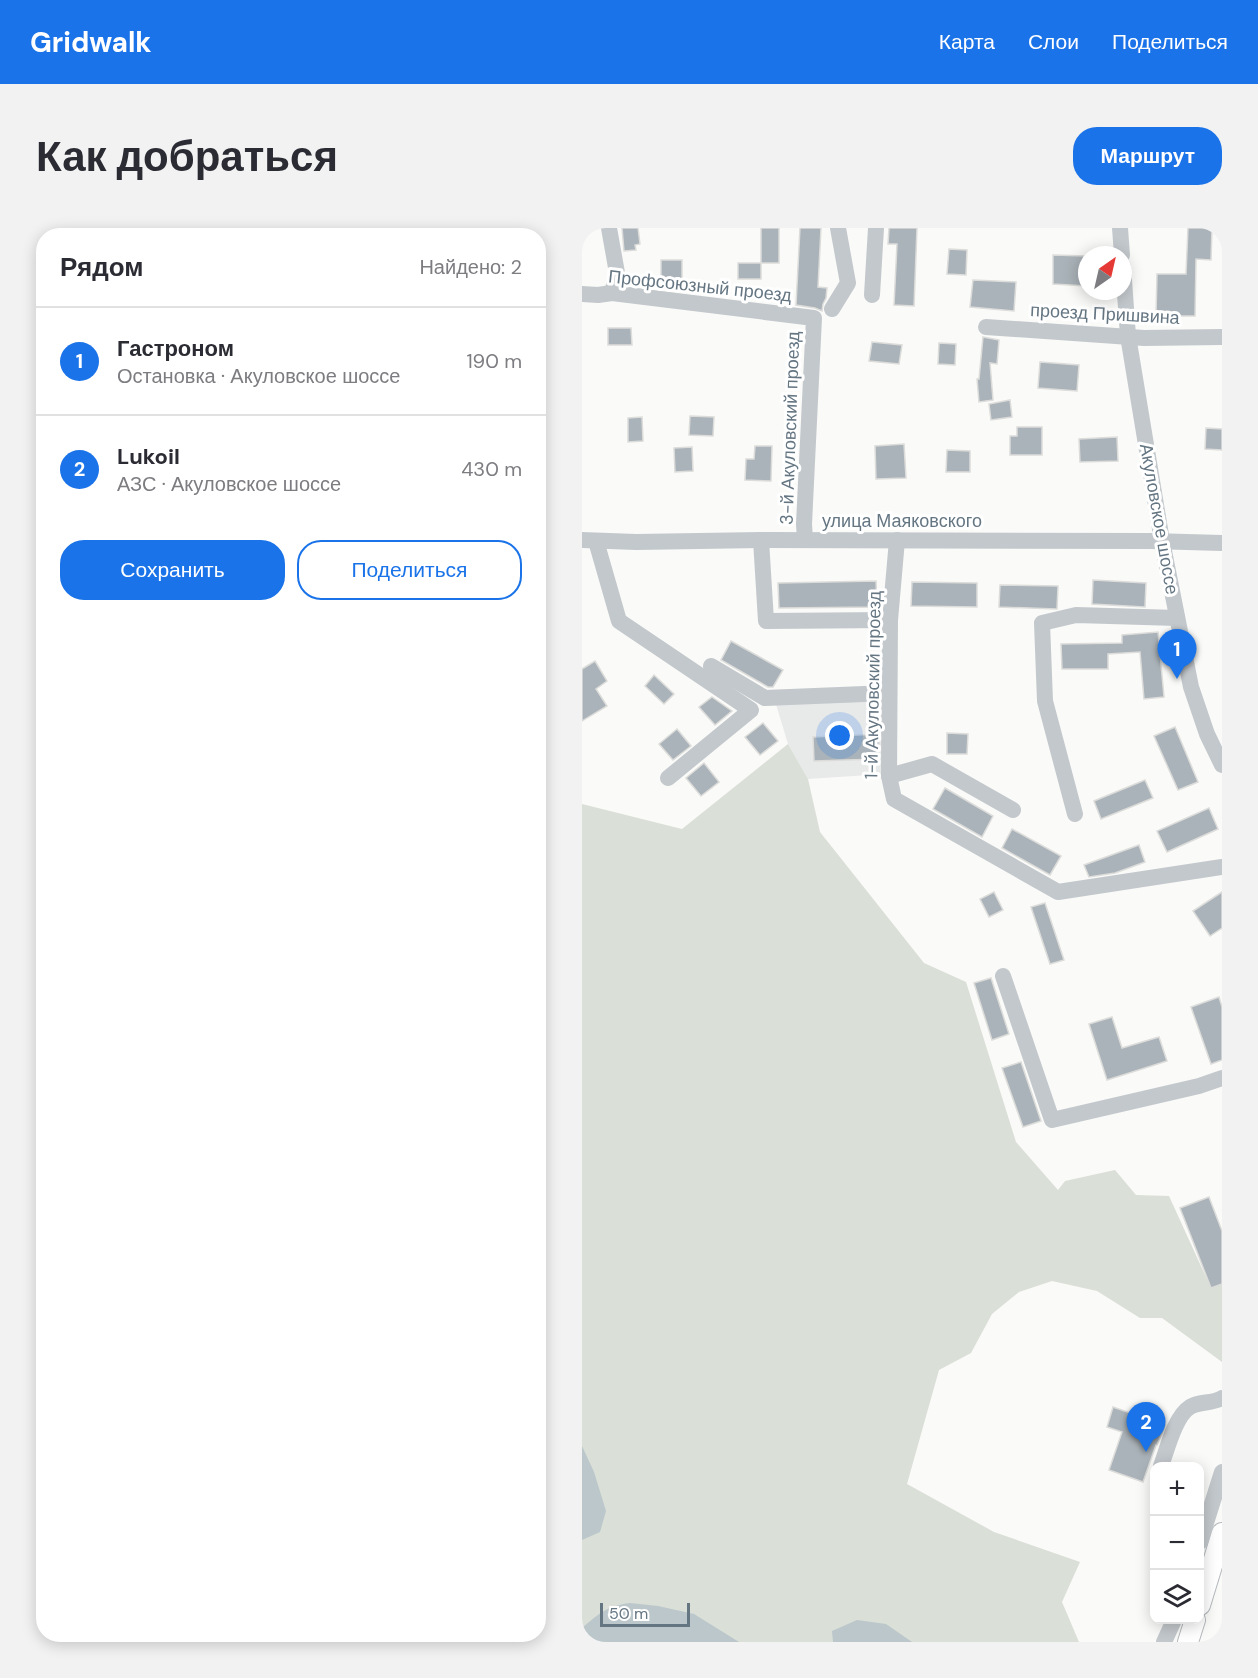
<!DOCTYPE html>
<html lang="ru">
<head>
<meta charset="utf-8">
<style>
  :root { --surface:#fff; --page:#f2f2f3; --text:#2b2b33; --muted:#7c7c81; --line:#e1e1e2; --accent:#1a73e8 }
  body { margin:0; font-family:"DM Sans",sans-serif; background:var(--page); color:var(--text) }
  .controls { position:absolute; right:18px; bottom:18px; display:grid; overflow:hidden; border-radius:12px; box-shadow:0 3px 15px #0003 }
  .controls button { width:54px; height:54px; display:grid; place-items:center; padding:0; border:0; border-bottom:2px solid var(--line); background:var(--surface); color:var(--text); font:30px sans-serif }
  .compass { position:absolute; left:496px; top:18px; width:54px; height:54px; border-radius:50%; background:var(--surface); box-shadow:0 3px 15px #0003; rotate:34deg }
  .scale { position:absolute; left:18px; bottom:15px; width:90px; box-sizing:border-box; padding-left:6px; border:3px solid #657683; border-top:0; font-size:16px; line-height:21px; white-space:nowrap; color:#657683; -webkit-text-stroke:4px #fff; paint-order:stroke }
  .you { position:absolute; left:258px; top:508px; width:21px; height:21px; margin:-15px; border:4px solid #fff; border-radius:50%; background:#1a73e8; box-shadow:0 0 0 9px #1a73e833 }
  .badge { display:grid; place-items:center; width:39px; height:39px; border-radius:50%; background:var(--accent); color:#fff; font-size:20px; font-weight:700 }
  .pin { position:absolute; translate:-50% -50px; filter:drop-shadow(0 2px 3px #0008) }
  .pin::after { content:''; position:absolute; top:32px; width:21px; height:18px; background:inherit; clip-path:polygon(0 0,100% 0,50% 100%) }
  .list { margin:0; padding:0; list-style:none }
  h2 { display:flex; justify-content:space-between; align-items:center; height:78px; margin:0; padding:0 24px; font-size:26px }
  h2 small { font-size:20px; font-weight:400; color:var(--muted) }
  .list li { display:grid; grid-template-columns:39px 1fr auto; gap:18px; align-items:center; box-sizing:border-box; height:108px; padding:0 24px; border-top:2px solid var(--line) }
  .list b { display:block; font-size:22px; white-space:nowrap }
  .list p { margin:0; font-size:20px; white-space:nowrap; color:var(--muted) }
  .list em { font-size:20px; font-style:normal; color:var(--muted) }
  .actions { display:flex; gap:12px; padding:18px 24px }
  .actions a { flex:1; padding:14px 0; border:2px solid var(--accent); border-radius:24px; text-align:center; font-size:21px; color:var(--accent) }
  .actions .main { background:var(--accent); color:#fff }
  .icon { flex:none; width:33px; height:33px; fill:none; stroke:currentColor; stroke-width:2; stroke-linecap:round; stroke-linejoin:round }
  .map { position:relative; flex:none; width:640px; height:1414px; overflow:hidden; border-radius:24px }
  header { display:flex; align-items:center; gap:36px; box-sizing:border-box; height:84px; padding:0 30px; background:var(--accent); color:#fff }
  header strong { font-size:28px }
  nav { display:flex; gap:33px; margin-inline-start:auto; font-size:21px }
  .intro { display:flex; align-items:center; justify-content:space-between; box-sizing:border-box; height:144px; padding:0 36px }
  h1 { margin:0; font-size:42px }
  .button { padding:15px 27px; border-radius:24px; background:var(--accent); color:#fff; font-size:21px; font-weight:700 }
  main { display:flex; gap:36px; padding:0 36px }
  aside { flex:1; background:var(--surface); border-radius:24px; box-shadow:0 3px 15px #0003 }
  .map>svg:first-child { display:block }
  .built { fill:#e8e9e9 }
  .green { fill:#dadfd7 }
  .water { fill:#bbc7cb }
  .building { fill:#aab3b9; stroke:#dcdcda; stroke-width:1.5 }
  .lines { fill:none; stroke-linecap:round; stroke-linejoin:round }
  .major-casing { stroke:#b5babe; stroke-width:22 }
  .minor { stroke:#c3c8cc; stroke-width:16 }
  .major { stroke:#fff; stroke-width:20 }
  .labels { text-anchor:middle; stroke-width:6; stroke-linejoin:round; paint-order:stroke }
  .street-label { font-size:18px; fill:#657683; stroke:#fff }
</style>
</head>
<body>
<header>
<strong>Gridwalk</strong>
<nav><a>Карта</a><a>Слои</a><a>Поделиться</a></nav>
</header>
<div class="intro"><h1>Как добраться</h1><a class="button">Маршрут</a></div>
<main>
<aside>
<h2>Рядом<small>Найдено: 2</small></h2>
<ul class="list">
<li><span class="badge">1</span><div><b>Гастроном</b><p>Остановка · Акуловское шоссе</p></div><em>190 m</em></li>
<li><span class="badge">2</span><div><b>Lukoil</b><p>АЗС · Акуловское шоссе</p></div><em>430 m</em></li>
</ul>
<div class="actions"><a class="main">Сохранить</a><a>Поделиться</a></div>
</aside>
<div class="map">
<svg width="640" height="1414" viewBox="0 0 640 1414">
  <rect width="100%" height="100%" fill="#fafaf8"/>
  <polygon class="built" points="300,470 302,546 226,551 206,516 193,473"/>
  <polygon class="green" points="206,516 226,551 238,604 342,735 384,754 434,914 476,962 483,953 533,942 554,967 587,968 629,1060 640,1056 640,1134 580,1090 558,1090 515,1063 470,1053 437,1064 410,1086 389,1125 357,1142 325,1256 412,1304 498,1334 480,1374 497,1414 0,1414 0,576 100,601"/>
  <g class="water">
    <polygon points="0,1218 12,1244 24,1283 18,1304 0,1312"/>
    <path d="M48,1375L76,1378L112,1386L157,1414H0V1400C17,1385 26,1378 48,1375Z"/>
    <polygon points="275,1392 304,1396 330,1414 251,1414 250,1403"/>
  </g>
  <g class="building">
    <polygon points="40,0 56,0 58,16 53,17 54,22 42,23"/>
    <rect x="179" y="0" width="18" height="35"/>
    <polygon points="218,0 239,0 236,59 245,60 244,70 241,76 240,83 233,80 214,77"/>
    <polygon points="307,0 335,0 332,78 312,77 315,16 306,16"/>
    <polygon points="606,0 630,0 629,32 614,31 613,88 574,88 575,46 604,46"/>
    <polygon points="367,21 385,22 384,47 365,46"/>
    <polygon points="471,27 505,28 505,58 471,56"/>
    <rect x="79" y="32" width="21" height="19"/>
    <rect x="156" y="35" width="23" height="16"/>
    <polygon points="391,52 434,54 432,83 388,79"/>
    <polygon points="26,100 49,100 50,117 26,117"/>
    <polygon points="401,109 417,112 415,136 408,135 411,172 397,174 395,151 397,151"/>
    <polygon points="290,114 320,117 317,136 287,133"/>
    <polygon points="357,115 374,116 373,137 356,136"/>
    <polygon points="458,134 497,137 495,163 456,160"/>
    <polygon points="428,172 430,189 409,192 407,176"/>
    <polygon points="108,188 132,189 131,208 107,207"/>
    <polygon points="60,189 61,213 46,214 46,190"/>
    <polygon points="435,199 460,199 460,227 428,227 428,208 435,208"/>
    <polygon points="624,200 640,201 640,222 623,221"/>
    <polygon points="535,209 536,233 498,234 497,211"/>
    <polygon points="322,216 324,250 294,251 293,218"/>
    <polygon points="173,218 190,218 189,253 163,252 164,231 172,231"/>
    <polygon points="110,219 111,243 93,244 92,220"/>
    <polygon points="365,222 388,223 388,244 364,244"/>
    <polygon points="511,352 564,355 563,379 510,376"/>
    <polygon points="294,353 295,379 197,380 196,355"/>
    <polygon points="330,354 395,355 395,379 329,378"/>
    <polygon points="418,357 476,358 475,381 417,379"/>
    <polygon points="576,404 582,469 562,471 558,424 526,426 526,441 480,441 479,416 540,415 540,407"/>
    <polygon points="149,413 201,442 191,459 186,459 139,432"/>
    <polygon points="13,433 25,453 14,461 25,478 0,493 0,441"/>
    <polygon points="72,447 92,466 82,476 63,458"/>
    <polygon points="130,469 150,483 133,497 117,479"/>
    <polygon points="181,495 196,513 178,527 163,509"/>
    <polygon points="593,499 616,554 596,562 572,508"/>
    <polygon points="95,501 109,518 91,532 77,516"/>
    <polygon points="365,505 386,506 385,526 365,526"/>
    <polygon points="297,506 297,531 232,533 231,509"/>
    <polygon points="122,535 137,554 119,568 104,550"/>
    <polygon points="563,552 571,570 519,591 512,573"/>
    <polygon points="363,560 411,588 400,609 351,581"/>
    <polygon points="627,580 636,601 585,624 575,603"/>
    <polygon points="430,601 479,628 468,647 420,620"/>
    <polygon points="557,617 563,634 533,645 507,649 502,637"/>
    <polygon points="412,664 421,682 407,689 398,671"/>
    <polygon points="640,664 640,700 628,708 611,683"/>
    <polygon points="463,675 482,732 468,736 449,679"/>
    <polygon points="409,750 427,806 410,812 392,755"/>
    <polygon points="637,769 640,779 640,832 629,836 609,779"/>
    <polygon points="530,789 540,820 577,809 585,833 525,852 507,796"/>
    <polygon points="439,834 459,893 441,899 420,840"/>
    <polygon points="627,969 640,1003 640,1056 629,1060 598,980"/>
    <polygon points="531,1179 583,1197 575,1217 574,1217 561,1254 527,1242 540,1204 525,1199"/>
  </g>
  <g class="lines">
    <g class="major-casing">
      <g id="major">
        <polyline points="618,1377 640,1305"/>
        <polyline points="606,1414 613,1392"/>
      </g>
    </g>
    <g class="minor">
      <polyline points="27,0 35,45 30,65"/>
      <polyline points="538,0 540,27"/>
      <polyline points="541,38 546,108 580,313 590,363 609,459 625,506 640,537"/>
      <polyline points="0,66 16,67 30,65 232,90 222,296 223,312"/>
      <polyline points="290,67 294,0"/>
      <polyline points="250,81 266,55 256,0"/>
      <polyline points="404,99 562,110 640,109"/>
      <polyline points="0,312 54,314 179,312 569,313 640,315"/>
      <polyline points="179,312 184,393 308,392"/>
      <polyline points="315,312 308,392 307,548 312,571 476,664 640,639"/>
      <polyline points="14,313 37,393 169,482 86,550"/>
      <polyline points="129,438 183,470 307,465"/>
      <polyline points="307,548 350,536 431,582"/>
      <polyline points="493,586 463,473 460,395 494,387 595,390"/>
      <polyline points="421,748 470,892 617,858 640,850"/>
      <path d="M579,1238C585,1222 593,1188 608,1179C617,1173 630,1176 640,1170"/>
      <polyline points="618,1314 640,1244"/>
      <polyline points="582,1414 592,1392"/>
    </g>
    <use href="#major" class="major"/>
  </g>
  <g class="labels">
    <g class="street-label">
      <text transform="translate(118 58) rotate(6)" y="6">Профсоюзный проезд</text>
      <text transform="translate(523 86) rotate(3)" y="6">проезд Пришвина</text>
      <text transform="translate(208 200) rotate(-88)" y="6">3-й Акуловский проезд</text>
      <text transform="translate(577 291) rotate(80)" y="6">Акуловское шоссе</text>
      <text x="320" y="299">улица Маяковского</text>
      <text transform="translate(291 457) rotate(-89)" y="6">1-й Акуловский проезд</text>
    </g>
  </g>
</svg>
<div class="controls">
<button>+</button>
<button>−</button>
<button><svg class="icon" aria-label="layers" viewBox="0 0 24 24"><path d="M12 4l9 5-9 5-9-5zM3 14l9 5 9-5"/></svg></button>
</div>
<svg class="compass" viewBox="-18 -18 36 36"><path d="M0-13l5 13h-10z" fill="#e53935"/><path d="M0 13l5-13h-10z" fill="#7c7c81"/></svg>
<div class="scale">50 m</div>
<div class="you"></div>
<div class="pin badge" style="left:595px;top:451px">1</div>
<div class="pin badge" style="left:564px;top:1224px">2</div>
</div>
</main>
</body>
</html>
